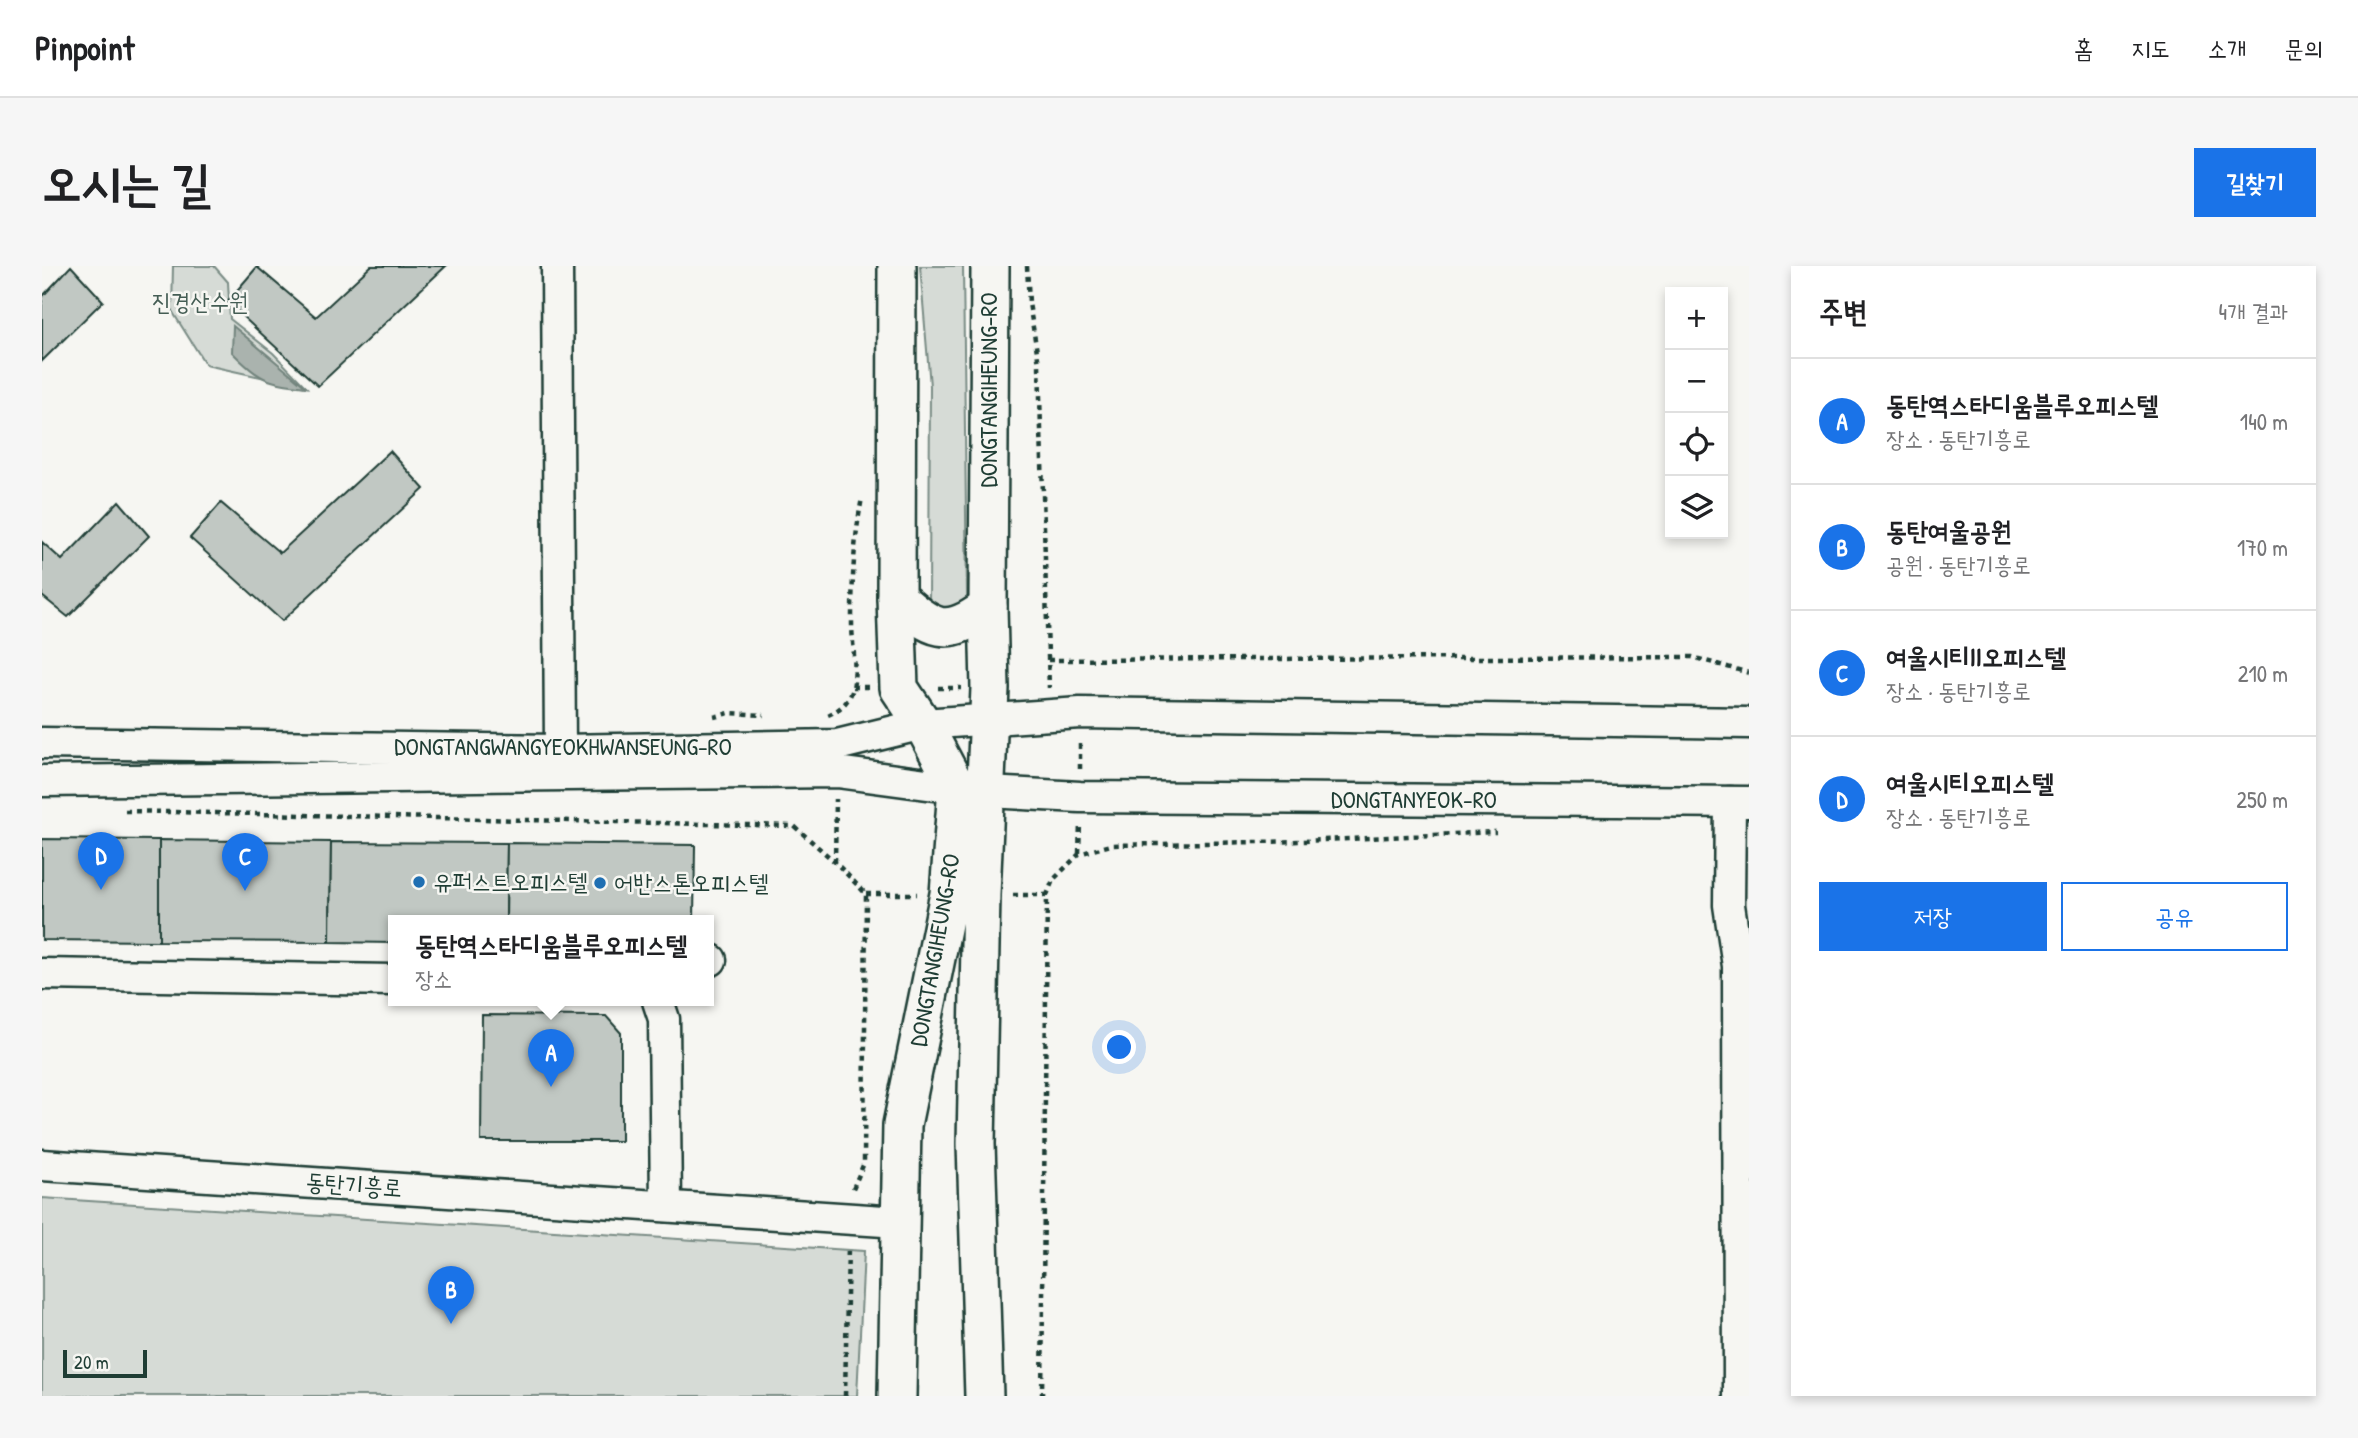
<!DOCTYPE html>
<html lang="ko">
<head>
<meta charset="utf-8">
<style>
  :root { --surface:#fff; --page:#f6f6f6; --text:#202124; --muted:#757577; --line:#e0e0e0; --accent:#1a73e8 }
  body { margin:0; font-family:"Patrick Hand","Poor Story",sans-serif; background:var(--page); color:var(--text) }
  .controls { position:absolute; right:21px; top:21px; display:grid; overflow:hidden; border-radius:0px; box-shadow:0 4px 10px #0003 }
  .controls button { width:63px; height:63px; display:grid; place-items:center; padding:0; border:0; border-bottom:2px solid var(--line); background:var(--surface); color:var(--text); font:35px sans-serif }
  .scale { position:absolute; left:21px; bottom:18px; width:84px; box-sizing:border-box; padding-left:7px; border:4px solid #1f3d34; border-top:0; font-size:19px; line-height:24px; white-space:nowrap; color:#1f3d34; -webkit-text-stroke:5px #f6f6f2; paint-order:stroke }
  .you { position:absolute; left:1078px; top:782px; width:24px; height:24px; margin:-18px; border:5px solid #fff; border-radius:50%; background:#1a73e8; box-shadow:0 0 0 10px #1a73e833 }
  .badge { display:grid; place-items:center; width:46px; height:46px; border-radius:50%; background:var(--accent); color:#fff; font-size:23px; font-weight:700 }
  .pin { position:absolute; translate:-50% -58px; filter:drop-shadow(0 2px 4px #0008) }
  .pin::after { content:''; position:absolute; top:37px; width:24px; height:21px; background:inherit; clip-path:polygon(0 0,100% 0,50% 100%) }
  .popup { position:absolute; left:346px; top:649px; width:326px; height:91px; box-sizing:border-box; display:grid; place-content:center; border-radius:0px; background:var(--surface); filter:drop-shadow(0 2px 5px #0005); font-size:23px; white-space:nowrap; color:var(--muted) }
  .popup b { font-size:26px; color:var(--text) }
  .popup::after { content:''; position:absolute; left:50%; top:100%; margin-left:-14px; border:14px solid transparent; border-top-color:var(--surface) }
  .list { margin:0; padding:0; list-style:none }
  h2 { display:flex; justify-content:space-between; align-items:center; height:91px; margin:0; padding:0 28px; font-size:30px }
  h2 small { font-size:23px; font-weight:400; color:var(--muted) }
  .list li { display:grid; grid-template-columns:46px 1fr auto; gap:21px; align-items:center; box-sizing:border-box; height:126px; padding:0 28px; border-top:2px solid var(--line) }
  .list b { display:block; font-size:26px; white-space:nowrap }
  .list p { margin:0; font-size:23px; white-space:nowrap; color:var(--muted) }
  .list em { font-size:23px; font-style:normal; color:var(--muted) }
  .actions { display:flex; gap:14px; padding:21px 28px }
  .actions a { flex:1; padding:16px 0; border:2px solid var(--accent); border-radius:0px; text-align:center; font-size:24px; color:var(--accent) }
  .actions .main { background:var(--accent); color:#fff }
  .icon { flex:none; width:38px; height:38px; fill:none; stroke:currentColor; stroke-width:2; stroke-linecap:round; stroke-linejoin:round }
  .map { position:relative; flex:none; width:1707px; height:1130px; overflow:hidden; border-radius:0px }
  header { display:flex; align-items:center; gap:42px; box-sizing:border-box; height:98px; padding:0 35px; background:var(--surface); border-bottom:2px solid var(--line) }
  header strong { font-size:33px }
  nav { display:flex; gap:38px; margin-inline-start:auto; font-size:24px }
  .intro { display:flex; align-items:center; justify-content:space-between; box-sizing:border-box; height:168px; padding:0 42px }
  h1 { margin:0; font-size:49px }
  .button { padding:18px 32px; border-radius:0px; background:var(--accent); color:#fff; font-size:24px; font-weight:700 }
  main { display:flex; gap:42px; padding:0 42px }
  aside { flex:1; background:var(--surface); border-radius:0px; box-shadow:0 4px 10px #0003 }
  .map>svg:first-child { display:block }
  .green { fill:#d6dbd6; stroke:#7a8c85; stroke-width:2 }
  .water { fill:#aab3ae; stroke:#72847d; stroke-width:2 }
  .building { fill:#c1c8c3; stroke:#1f3d34; stroke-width:2 }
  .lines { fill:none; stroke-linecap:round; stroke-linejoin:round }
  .minor-casing { stroke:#1f3d34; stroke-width:35 }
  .major-casing { stroke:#1f3d34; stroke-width:42 }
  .path { stroke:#1f3d34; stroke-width:4.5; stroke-dasharray:5 5; stroke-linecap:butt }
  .minor { stroke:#f6f6f2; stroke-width:30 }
  .major { stroke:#f6f6f2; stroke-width:37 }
  .poi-dot { fill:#1f6fb2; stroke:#f6f6f2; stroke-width:2.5 }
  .labels { text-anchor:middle; stroke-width:5; stroke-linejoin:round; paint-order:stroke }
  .park-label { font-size:24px; fill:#445d54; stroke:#f6f6f2 }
  .street-label { font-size:24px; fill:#1f3d34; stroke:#f6f6f2 }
  .poi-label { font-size:24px; fill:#1f3d34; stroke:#f6f6f2; text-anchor:start }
</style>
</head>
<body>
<header>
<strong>Pinpoint</strong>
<nav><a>홈</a><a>지도</a><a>소개</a><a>문의</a></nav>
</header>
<div class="intro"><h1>오시는 길</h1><a class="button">길찾기</a></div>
<main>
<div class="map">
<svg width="1707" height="1130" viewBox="0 0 1707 1130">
  <rect width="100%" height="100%" fill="#f6f6f2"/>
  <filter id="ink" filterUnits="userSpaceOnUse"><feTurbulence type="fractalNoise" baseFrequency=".0143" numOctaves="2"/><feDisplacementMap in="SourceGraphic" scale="14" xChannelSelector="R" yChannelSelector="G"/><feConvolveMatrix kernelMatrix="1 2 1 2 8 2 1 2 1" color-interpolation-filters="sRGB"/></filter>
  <g filter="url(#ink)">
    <g class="green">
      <polygon points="131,0 172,0 186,16 188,53 231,87 264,121 164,99 130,45"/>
      <polygon points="878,0 921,0 925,331 921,343 910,349 887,340 888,120"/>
      <polygon points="0,932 822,985 815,1130 0,1130"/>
    </g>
    <path class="water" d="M191,60L264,121C225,116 218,115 190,86Z"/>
    <g class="building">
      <polygon points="29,0 61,35 0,95 0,31"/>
      <polygon points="329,0 404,0 276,120 185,36 215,1 274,51"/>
      <polygon points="348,185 382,223 240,355 148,272 179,237 238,287"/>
      <polygon points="77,235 107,270 26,351 0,330 0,276 20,294"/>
      <polygon points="0,573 117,574 117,675 0,674"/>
      <polygon points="117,574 289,576 288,676 117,675"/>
      <polygon points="289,576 465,577 464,655 351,655 351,677 288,676"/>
      <polygon points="465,577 653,579 652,655 464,655"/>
      <polygon points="440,749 564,750 579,767 579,875 439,875"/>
    </g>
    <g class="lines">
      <g class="minor-casing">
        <g id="minor">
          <polyline points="515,0 518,484"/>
          <polyline points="0,477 518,484 795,479 881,458 1038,447 1707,457"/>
          <polyline points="0,515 795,506 945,526 1038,531 1707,536"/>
          <polyline points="1688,536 1687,639 1696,700 1697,1130"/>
          <polyline points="666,695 669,694"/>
          <polyline points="0,708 351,714"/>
          <polyline points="616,735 622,753 624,940"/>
          <polyline points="0,899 857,956"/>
        </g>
      </g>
      <g class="major-casing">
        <g id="major">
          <polyline points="855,0 854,331 857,422 881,458 915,522 907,628 860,859 855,1130"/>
          <path d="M854,331C891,364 904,373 946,341"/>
          <polyline points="942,1130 934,878 939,629 948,422 946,341 948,0"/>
        </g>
      </g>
      <g class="path">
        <polyline points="985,0 987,37 997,98 1007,422"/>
        <polyline points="1006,394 1650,391 1707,407"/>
        <polyline points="811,421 828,421"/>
        <polyline points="896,422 919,422"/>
        <path d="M786,449C798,444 808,435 811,422C815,402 810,377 810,356C810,315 812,273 820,232"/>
        <polyline points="672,451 687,447 722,449"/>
        <polyline points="1038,503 1038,473"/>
        <polyline points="83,545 752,560 793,596 824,628 822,897 809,927"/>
        <polyline points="1037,587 1038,557"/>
        <polyline points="793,596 794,533"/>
        <polyline points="824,628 875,628"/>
        <polyline points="971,629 1005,629"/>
        <polyline points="803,1130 806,980"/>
        <polyline points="1000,1130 1005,629 1011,614 1037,588 1069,579 1262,575 1454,566"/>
      </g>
      <use href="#minor" class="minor"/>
      <use href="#major" class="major"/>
    </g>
  </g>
  <g class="poi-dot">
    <circle cx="377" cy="616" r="7"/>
    <circle cx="558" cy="617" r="7"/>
  </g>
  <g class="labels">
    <g class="park-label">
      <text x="158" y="44">진경산수원</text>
    </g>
    <g class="street-label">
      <text transform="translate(947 124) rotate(-90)" y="8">DONGTANGIHEUNG-RO</text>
      <text x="521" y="489">DONGTANGWANGYEOKHWANSEUNG-RO</text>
      <text x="1372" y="542">DONGTANYEOK-RO</text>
      <text transform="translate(893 684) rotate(-80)" y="8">DONGTANGIHEUNG-RO</text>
      <text transform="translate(312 919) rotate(4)" y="8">동탄기흥로</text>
    </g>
    <g class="poi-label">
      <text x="391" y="624">유퍼스트오피스텔</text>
      <text x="572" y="625">어반스톤오피스텔</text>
    </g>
  </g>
</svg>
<div class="controls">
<button>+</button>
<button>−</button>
<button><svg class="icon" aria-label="locate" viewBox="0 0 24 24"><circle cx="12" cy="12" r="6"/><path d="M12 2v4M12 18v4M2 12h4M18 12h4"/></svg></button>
<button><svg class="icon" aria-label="layers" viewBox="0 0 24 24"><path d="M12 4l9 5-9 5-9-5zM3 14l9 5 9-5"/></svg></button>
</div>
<div class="scale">20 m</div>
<div class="you"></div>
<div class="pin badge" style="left:509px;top:821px">A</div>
<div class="popup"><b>동탄역스타디움블루오피스텔</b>장소</div>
<div class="pin badge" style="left:409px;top:1058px">B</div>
<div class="pin badge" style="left:203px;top:625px">C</div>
<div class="pin badge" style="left:59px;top:624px">D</div>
</div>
<aside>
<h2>주변<small>4개 결과</small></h2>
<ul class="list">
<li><span class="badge">A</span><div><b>동탄역스타디움블루오피스텔</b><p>장소 · 동탄기흥로</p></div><em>140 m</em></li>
<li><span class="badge">B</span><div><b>동탄여울공원</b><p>공원 · 동탄기흥로</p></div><em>170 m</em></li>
<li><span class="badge">C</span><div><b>여울시티II오피스텔</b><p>장소 · 동탄기흥로</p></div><em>210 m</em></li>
<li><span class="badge">D</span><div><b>여울시티오피스텔</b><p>장소 · 동탄기흥로</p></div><em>250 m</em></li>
</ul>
<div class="actions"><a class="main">저장</a><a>공유</a></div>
</aside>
</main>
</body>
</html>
